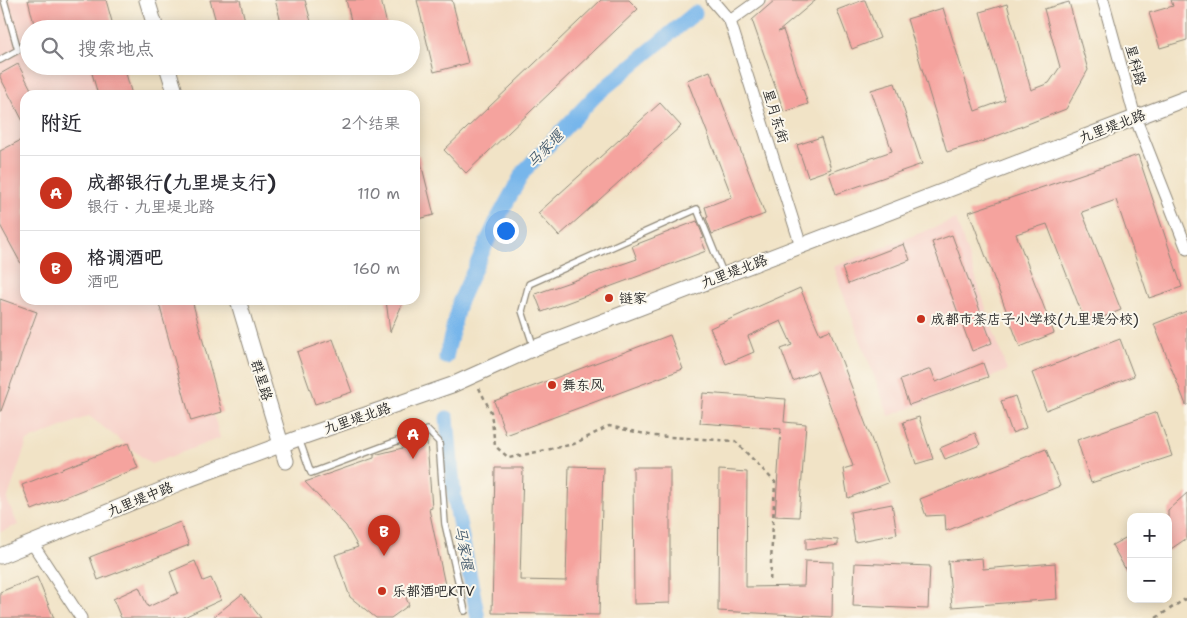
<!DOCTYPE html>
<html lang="zh">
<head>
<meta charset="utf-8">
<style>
  :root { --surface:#fff; --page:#f7f7f7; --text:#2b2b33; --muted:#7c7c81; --line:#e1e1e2; --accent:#c8321e }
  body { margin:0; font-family:"Shantell Sans","LXGW WenKai TC",sans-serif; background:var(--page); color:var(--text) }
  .controls { position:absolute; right:15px; bottom:15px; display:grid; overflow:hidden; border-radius:10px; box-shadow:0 2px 12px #0003 }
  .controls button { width:45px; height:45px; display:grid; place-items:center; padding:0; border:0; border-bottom:1px solid var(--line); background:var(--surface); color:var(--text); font:25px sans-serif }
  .you { position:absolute; left:505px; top:230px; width:18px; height:18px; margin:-12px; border:4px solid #fff; border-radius:50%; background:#1a73e8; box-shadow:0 0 0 8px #1a73e833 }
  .badge { display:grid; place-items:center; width:32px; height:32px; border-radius:50%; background:var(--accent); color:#fff; font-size:16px; font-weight:700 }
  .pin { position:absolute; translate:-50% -41px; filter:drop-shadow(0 1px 2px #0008) }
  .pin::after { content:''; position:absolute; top:26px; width:18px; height:15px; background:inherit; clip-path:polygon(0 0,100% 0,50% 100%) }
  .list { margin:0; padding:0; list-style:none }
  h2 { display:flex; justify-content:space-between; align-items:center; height:65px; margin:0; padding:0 20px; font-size:21px }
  h2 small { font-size:16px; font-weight:400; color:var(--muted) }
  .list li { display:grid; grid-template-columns:32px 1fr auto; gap:15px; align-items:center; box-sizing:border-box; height:75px; padding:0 20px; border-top:1px solid var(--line) }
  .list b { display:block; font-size:19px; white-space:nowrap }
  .list p { margin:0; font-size:16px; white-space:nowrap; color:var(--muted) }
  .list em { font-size:16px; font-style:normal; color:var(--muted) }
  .icon { flex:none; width:28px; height:28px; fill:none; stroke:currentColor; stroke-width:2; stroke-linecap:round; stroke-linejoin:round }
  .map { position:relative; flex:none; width:1187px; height:618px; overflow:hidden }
  .search { position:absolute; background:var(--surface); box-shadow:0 2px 12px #0003; left:20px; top:20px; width:400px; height:55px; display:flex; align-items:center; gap:12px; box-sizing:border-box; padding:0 18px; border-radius:28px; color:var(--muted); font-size:19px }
  .panel { position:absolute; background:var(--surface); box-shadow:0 2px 12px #0003; left:20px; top:90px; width:400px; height:215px; border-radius:15px }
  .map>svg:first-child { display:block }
  .built { fill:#f7d1c9 }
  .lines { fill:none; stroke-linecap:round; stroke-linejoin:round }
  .canal { stroke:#77b6eb; stroke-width:15 }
  .building { fill:#f5a39e }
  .service-casing { stroke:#8e8778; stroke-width:8 }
  .minor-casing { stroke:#8e8778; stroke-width:13 }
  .tertiary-casing { stroke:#8e8778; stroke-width:17 }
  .path { stroke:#8e8778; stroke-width:2.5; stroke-dasharray:4 4; stroke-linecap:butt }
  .service { stroke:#fff; stroke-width:5.5 }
  .minor { stroke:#fff; stroke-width:11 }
  .tertiary { stroke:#fff; stroke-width:15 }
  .poi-dot { fill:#c8321e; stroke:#fbf7ec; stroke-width:2 }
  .labels { text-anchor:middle; stroke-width:4; stroke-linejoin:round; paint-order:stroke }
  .street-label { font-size:14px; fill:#2b2b2b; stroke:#fbf7ec }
  .poi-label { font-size:14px; fill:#2b2b2b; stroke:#fbf7ec; text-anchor:start }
  .water-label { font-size:15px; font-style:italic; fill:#465c6e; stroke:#fbf7ec }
</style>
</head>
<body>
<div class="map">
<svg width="1187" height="618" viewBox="0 0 1187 618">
  <rect width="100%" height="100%" fill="#fbf7ec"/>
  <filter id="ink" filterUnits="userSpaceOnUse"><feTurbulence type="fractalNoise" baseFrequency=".02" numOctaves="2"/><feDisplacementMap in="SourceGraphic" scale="10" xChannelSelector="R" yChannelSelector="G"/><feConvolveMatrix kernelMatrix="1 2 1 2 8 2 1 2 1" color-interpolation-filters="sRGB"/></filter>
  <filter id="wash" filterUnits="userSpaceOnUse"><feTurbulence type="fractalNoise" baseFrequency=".0096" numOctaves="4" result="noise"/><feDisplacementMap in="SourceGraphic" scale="20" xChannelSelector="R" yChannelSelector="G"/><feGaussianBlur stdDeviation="1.12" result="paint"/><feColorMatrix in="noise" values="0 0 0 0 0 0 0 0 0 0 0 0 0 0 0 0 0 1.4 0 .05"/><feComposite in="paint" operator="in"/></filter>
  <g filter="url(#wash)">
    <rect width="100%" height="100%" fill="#f1e3c6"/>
    <g class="built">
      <polygon points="0,0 106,0 113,29 29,29 29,66 123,66 130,95 25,95 25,300 184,300 220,438 151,464 89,416 27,441 7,500 18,525 0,532"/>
      <polygon points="956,219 1007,371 889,416 833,267"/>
    </g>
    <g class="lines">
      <g class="canal">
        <polyline points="446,357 459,303 498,218 524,171 595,96 695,13"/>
        <polyline points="447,418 454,496 478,618"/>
      </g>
    </g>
    <g id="blocks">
      <g class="building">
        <polygon points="28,0 106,0 114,29 48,29 47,20 34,24"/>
        <polygon points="210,0 240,0 247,29 218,29"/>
        <polygon points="275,0 305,0 313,29 283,29"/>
        <polygon points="346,0 381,0 388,29 353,29"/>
        <polygon points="417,0 452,0 468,63 434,72"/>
        <polygon points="601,0 629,0 638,9 466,173 444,150"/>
        <polygon points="775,0 816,0 778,32 783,30 808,104 784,112 752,20"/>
        <polygon points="863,0 865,0 880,38 852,49 837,10"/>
        <polygon points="1171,0 1187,0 1187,40 1160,48 1149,13 1173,6"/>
        <polygon points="1069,2 1088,70 1066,109 984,141 947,152 907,19 943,8 975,111 1005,100 980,12 1007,4 1031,90 1049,83 1060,67 1044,9"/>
        <polygon points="18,64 34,95 25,95 25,125 0,77 0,74"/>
        <polygon points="90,66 124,66 132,95 98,95"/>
        <polygon points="710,71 765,214 712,234 706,218 708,217 705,207 732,197 687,80"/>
        <polygon points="895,83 922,164 836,194 829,173 892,151 871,90"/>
        <polygon points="660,103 681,126 559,236 538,213"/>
        <polygon points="821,137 831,169 808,177 797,145"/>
        <polygon points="25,138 25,271 0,225 0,151"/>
        <polygon points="415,155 419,155 434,215 415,220"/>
        <polygon points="1138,155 1182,287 1149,298 1116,200 1082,212 1121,310 1086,324 1047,224 1016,234 1054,333 1020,347 969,212"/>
        <polygon points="697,221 704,238 701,239 706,251 542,312 535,294 637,259 632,246"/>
        <polygon points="952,235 992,343 972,351 932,242"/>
        <polygon points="904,244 910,260 848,284 842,268"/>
        <polygon points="800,288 820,334 830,330 888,483 848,498 843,469 853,466 817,371 793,381 781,349 792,345 781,321 748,336 754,352 726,364 710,328"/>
        <polygon points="0,299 37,312 1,411 0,411"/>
        <polygon points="158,300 192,300 222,412 191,421"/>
        <polygon points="386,300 404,300 390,332"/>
        <polygon points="1187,311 1187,405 1186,405 1154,324"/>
        <polygon points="670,335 683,369 506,435 494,401"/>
        <polygon points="333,339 352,392 315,404 297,352"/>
        <polygon points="1120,339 1134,376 1046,410 1032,373"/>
        <polygon points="983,363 988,377 909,405 900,380 931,369 936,382"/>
        <polygon points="703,393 786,399 784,422 806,424 799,517 775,516 781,429 700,423"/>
        <polygon points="1015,396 1026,428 1012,433 1001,401"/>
        <polygon points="1157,412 1172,456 1091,483 1077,440"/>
        <polygon points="919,417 933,459 916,464 903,422"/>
        <polygon points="975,433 980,445 945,459 940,448"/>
        <polygon points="427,442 432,508 429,509 445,585 406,598 409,605 391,618 376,618 350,597 335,555 358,547 346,526 305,482 374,458 374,455"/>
        <polygon points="128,443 138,468 32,510 22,485"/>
        <polygon points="1046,449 1060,486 946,531 945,515 926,516 920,499"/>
        <polygon points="569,466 603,467 599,615 492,613 495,468 523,468 520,580 566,581"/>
        <polygon points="633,467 670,467 670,603 634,604"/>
        <polygon points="719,470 747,472 746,587 804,586 805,561 833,562 832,617 718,611"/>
        <polygon points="1187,493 1187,538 1168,551 1168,510"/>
        <polygon points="892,504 897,534 855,542 850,512"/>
        <polygon points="180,522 189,545 98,580 90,557"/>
        <polygon points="1131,535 1131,579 1112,545"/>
        <polygon points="806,538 838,540 838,545 806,550"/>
        <polygon points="982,558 983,569 1055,563 1057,599 952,607 948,561"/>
        <polygon points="195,561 203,581 211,578 221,600 182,618 121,618 113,599 139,587 148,607 178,593 170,572"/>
        <polygon points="855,563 930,566 928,609 853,606"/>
        <polygon points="37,577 54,618 0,618 0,592"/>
        <polygon points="242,594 261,618 212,618"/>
      </g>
    </g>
  </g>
  <g filter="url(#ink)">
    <use href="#blocks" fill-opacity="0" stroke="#8e8778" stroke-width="1"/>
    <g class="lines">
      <g class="service-casing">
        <g id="service">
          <polyline points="0,60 18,50 4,0"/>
          <polyline points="534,348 522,311 529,284 697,209 723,273"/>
          <polyline points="299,439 311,473 427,430 439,442 445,524 465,611"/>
        </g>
      </g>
      <g class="minor-casing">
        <g id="minor">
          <polyline points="712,0 730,21 801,246"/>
          <polyline points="1103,0 1135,117 1187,249"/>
          <polyline points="730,21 759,0"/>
          <polyline points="32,543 81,618"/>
        </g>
      </g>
      <g class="tertiary-casing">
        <g id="tertiary">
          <polyline points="147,0 156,29"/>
          <polyline points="167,66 176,95"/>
          <polyline points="238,300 286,461"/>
          <polyline points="0,556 189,479 299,438 452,385 534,348 1187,98"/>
        </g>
      </g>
      <g class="path">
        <polyline points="479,388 491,412 495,446 509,458 574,444 609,426 654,436 735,441 775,482 770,583"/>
        <polyline points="1156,618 1187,598"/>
      </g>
      <use href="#service" class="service"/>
      <use href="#minor" class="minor"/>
      <use href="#tertiary" class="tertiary"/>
    </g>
  </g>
  <g class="poi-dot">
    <circle cx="609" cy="298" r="5"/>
    <circle cx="921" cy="319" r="5"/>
    <circle cx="552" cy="385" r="5"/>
    <circle cx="382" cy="591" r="5"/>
  </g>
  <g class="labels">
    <g class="street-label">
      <text transform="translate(1136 65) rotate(74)" y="5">星科路</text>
      <text transform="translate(776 116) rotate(73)" y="5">星月东街</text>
      <text transform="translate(1112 126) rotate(-21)" y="5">九里堤北路</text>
      <text transform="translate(734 271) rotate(-21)" y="5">九里堤北路</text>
      <text transform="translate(262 380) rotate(73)" y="5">群星路</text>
      <text transform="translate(357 418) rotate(-19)" y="5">九里堤北路</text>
      <text transform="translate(140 499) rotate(-22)" y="5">九里堤中路</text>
    </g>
    <g class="poi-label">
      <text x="619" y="303">链家</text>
      <text x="931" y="324">成都市茶店子小学校(九里堤分校)</text>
      <text x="562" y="390">舞东风</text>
      <text x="392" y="596">乐都酒吧KTV</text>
    </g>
    <g class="water-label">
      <text transform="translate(545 149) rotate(-46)" y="5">马家堰</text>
      <text transform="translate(464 548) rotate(79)" y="5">马家堰</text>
    </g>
  </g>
</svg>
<div class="controls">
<button>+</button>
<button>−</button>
</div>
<div class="you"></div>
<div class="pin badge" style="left:413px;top:459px">A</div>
<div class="pin badge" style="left:384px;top:556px">B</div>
<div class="search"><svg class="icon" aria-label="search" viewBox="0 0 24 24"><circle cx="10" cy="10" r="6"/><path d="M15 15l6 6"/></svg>搜索地点</div>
<section class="panel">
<h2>附近<small>2个结果</small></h2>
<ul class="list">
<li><span class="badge">A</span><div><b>成都银行(九里堤支行)</b><p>银行 · 九里堤北路</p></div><em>110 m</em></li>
<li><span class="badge">B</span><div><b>格调酒吧</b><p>酒吧</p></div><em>160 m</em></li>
</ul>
</section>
</div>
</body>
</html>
